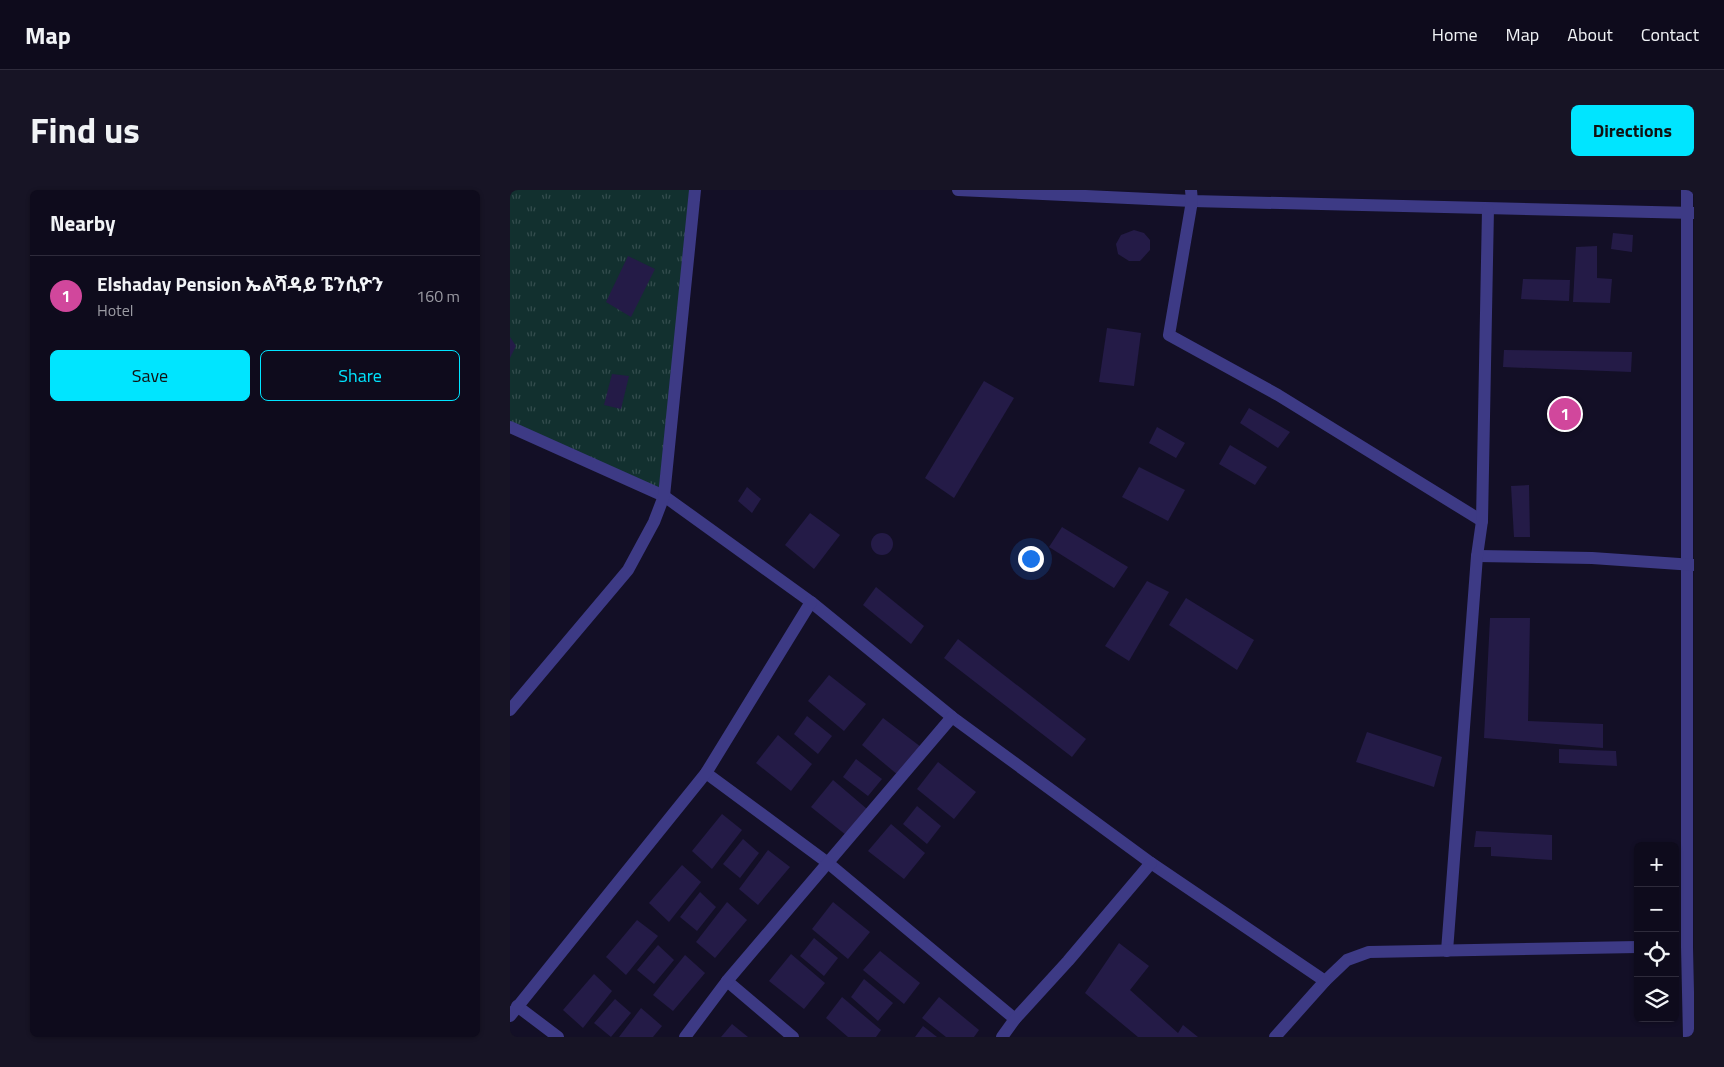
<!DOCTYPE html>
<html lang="en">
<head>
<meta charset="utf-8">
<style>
  :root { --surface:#0e0b1c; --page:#171425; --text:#f1f3f6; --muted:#9b9ba3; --line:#2e2b3b; --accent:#00e5ff }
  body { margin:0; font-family:"Titillium Web","Noto Sans Ethiopic",sans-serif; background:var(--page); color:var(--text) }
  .controls { position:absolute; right:15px; bottom:15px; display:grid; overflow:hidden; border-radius:8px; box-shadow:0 1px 4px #0004 }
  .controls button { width:45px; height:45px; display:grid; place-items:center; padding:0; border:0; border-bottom:1px solid var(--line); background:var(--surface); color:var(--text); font:25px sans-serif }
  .you { position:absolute; left:520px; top:368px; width:18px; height:18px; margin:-12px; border:4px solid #fff; border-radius:50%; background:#1a73e8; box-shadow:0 0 0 8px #1a73e833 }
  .badge { display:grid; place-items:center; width:32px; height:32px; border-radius:50%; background:var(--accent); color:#fff; font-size:16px; font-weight:700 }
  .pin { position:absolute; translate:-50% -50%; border:2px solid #fff; box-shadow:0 1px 5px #0006 }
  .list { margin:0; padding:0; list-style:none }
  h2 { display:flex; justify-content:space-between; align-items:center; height:65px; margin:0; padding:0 20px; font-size:21px }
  h2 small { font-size:16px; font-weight:400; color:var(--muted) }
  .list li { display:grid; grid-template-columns:32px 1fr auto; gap:15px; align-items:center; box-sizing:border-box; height:80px; padding:0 20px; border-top:1px solid var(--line) }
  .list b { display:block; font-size:19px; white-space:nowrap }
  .list p { margin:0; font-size:16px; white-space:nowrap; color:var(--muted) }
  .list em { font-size:16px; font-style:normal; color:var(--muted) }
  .actions { display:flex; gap:10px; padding:15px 20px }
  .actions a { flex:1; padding:11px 0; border:1px solid var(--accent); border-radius:8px; text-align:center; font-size:18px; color:var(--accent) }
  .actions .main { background:var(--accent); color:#111 }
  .icon { flex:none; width:28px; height:28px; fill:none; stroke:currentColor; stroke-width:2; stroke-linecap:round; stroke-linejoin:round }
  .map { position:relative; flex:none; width:1184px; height:847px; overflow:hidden; border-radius:8px }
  header { display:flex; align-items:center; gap:30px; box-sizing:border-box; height:70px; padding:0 25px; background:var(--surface); border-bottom:1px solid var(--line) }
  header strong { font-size:24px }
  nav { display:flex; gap:28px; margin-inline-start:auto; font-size:18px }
  .intro { display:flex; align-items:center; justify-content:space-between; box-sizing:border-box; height:120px; padding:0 30px }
  h1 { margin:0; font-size:35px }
  .button { padding:12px 22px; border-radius:8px; background:var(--accent); color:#111; font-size:18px; font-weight:700 }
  main { display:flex; gap:30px; padding:0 30px }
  aside { flex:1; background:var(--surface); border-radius:8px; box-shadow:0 1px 4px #0004 }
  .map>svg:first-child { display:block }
  .park { fill:url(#park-tufts) }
  .building { fill:#241b47 }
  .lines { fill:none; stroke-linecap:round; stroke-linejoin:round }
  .minor { stroke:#3d3a85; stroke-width:12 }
</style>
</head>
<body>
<header>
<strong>Map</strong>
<nav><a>Home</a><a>Map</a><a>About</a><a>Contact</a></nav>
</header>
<div class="intro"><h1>Find us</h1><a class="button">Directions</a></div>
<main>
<aside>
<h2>Nearby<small></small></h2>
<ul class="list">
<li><span class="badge" style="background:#d1479c">1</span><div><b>Elshaday Pension ኤልሻዳይ ፔንሲዮን</b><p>Hotel</p></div><em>160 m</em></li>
</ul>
<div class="actions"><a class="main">Save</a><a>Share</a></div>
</aside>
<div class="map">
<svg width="1184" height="847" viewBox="0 0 1184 847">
  <defs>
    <pattern id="park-tufts" width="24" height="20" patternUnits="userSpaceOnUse" patternTransform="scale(1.25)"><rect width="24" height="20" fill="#12302f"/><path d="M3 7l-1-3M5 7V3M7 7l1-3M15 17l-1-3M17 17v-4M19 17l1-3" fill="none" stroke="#344d4e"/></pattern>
  </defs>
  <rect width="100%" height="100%" fill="#130f26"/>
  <polygon class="park" points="0,0 187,0 148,305 0,238"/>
  <g class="building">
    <polygon points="624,40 634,43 640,50 640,60 630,71 619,71 608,64 606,54 611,45"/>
    <polygon points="1103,43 1123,45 1122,62 1101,59"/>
    <polygon points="1087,56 1087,88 1102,89 1100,113 1063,112 1066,57"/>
    <polygon points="118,66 145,79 121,127 96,112"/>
    <polygon points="1013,89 1060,90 1059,111 1011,109"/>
    <polygon points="597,138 631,143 624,196 589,192"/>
    <polygon points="0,147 6,156 0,168"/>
    <polygon points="994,160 1122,162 1121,182 993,177"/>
    <polygon points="102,184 119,186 111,219 94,215"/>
    <polygon points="474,191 504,208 444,308 415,288"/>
    <polygon points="1039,213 1070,216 1069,231 1038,229"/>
    <polygon points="739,218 780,242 768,258 730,233"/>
    <polygon points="647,237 675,253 666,268 639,253"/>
    <polygon points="720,255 757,277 745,295 709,274"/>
    <polygon points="629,277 675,300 658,331 612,307"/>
    <polygon points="1019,295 1020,347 1004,347 1001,296"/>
    <polygon points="237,297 251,309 242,323 228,311"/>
    <polygon points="300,323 330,345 304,379 275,355"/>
    <polygon points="552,337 618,377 604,398 539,357"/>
    <circle cx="372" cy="354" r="11"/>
    <polygon points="637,391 659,402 619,471 595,456"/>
    <polygon points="366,397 414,436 401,454 353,415"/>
    <polygon points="676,408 744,450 727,480 659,435"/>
    <polygon points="980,428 1020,428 1018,531 1093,534 1093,558 974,548"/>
    <polygon points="448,449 576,549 562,567 434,468"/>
    <polygon points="319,485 356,514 334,541 298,511"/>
    <polygon points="297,526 322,546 308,564 284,544"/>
    <polygon points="373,528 411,557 388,585 352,555"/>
    <polygon points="857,542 932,567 924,597 846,572"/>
    <polygon points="268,545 302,574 281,601 246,573"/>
    <polygon points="1049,559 1106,561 1107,576 1049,573"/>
    <polygon points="346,569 372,589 358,606 333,587"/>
    <polygon points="428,572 466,602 444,629 407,599"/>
    <polygon points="323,590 357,619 336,645 301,617"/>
    <polygon points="407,616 431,636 417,654 393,634"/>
    <polygon points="212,624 232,640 202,679 182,661"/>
    <polygon points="381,634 415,663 394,689 358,661"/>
    <polygon points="966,641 1042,645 1042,670 981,666 981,657 964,657"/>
    <polygon points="233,649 249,663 230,688 213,674"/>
    <polygon points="258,660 280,677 248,715 229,699"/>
    <polygon points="172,675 191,692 159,732 139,713"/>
    <polygon points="190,702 206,717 187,741 170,727"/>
    <polygon points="217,712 237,730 205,768 186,752"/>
    <polygon points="323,712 360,742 338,769 302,739"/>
    <polygon points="127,730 148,746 116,785 96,767"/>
    <polygon points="304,748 328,768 314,786 290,766"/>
    <polygon points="609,753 639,776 620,800 668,843 673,835 688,847 628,847 575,803"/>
    <polygon points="148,755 164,770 144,794 127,780"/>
    <polygon points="370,761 410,793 394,814 353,780"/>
    <polygon points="281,764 315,793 294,819 259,791"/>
    <polygon points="175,765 195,783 163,821 143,805"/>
    <polygon points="84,784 102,801 73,838 53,820"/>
    <polygon points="354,789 383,813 368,831 341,807"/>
    <polygon points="332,807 371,840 366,847 338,847 316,828"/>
    <polygon points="429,807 469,840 464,847 436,847 412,828"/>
    <polygon points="105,809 121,823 101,847 84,833"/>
    <polygon points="131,818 152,836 143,847 109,847"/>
    <polygon points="222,834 238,847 211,847"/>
    <polygon points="413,836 427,847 405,847"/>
  </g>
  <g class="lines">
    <g class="minor">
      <polyline points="448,0 682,11 1184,23"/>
      <polyline points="681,0 682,11 659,145 768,205 972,331"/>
      <polyline points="1177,0 1177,757 1179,847"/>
      <polyline points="0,237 154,306 301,412 442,527 641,673 815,791"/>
      <polyline points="967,366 1082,368 1184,375"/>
      <polyline points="0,520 118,380 144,332 154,306 185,0"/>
      <polyline points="196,583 318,673 505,829"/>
      <polyline points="937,761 967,366 972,331 978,19"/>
      <polyline points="217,791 283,847"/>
      <polyline points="7,816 48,847"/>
      <polyline points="0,826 196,583 301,412"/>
      <polyline points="175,847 217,791 442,527"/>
      <polyline points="492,847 505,829 558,771 641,673"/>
      <polyline points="765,847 815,791 837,770 859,762 1128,757"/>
    </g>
  </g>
</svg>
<div class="controls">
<button>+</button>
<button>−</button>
<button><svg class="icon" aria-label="locate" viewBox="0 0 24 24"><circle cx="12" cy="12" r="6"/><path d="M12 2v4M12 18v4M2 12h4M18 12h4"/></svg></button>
<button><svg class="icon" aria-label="layers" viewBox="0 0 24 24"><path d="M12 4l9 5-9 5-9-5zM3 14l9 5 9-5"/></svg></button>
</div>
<div class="you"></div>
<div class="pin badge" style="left:1055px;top:224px;background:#d1479c">1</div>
</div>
</main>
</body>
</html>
